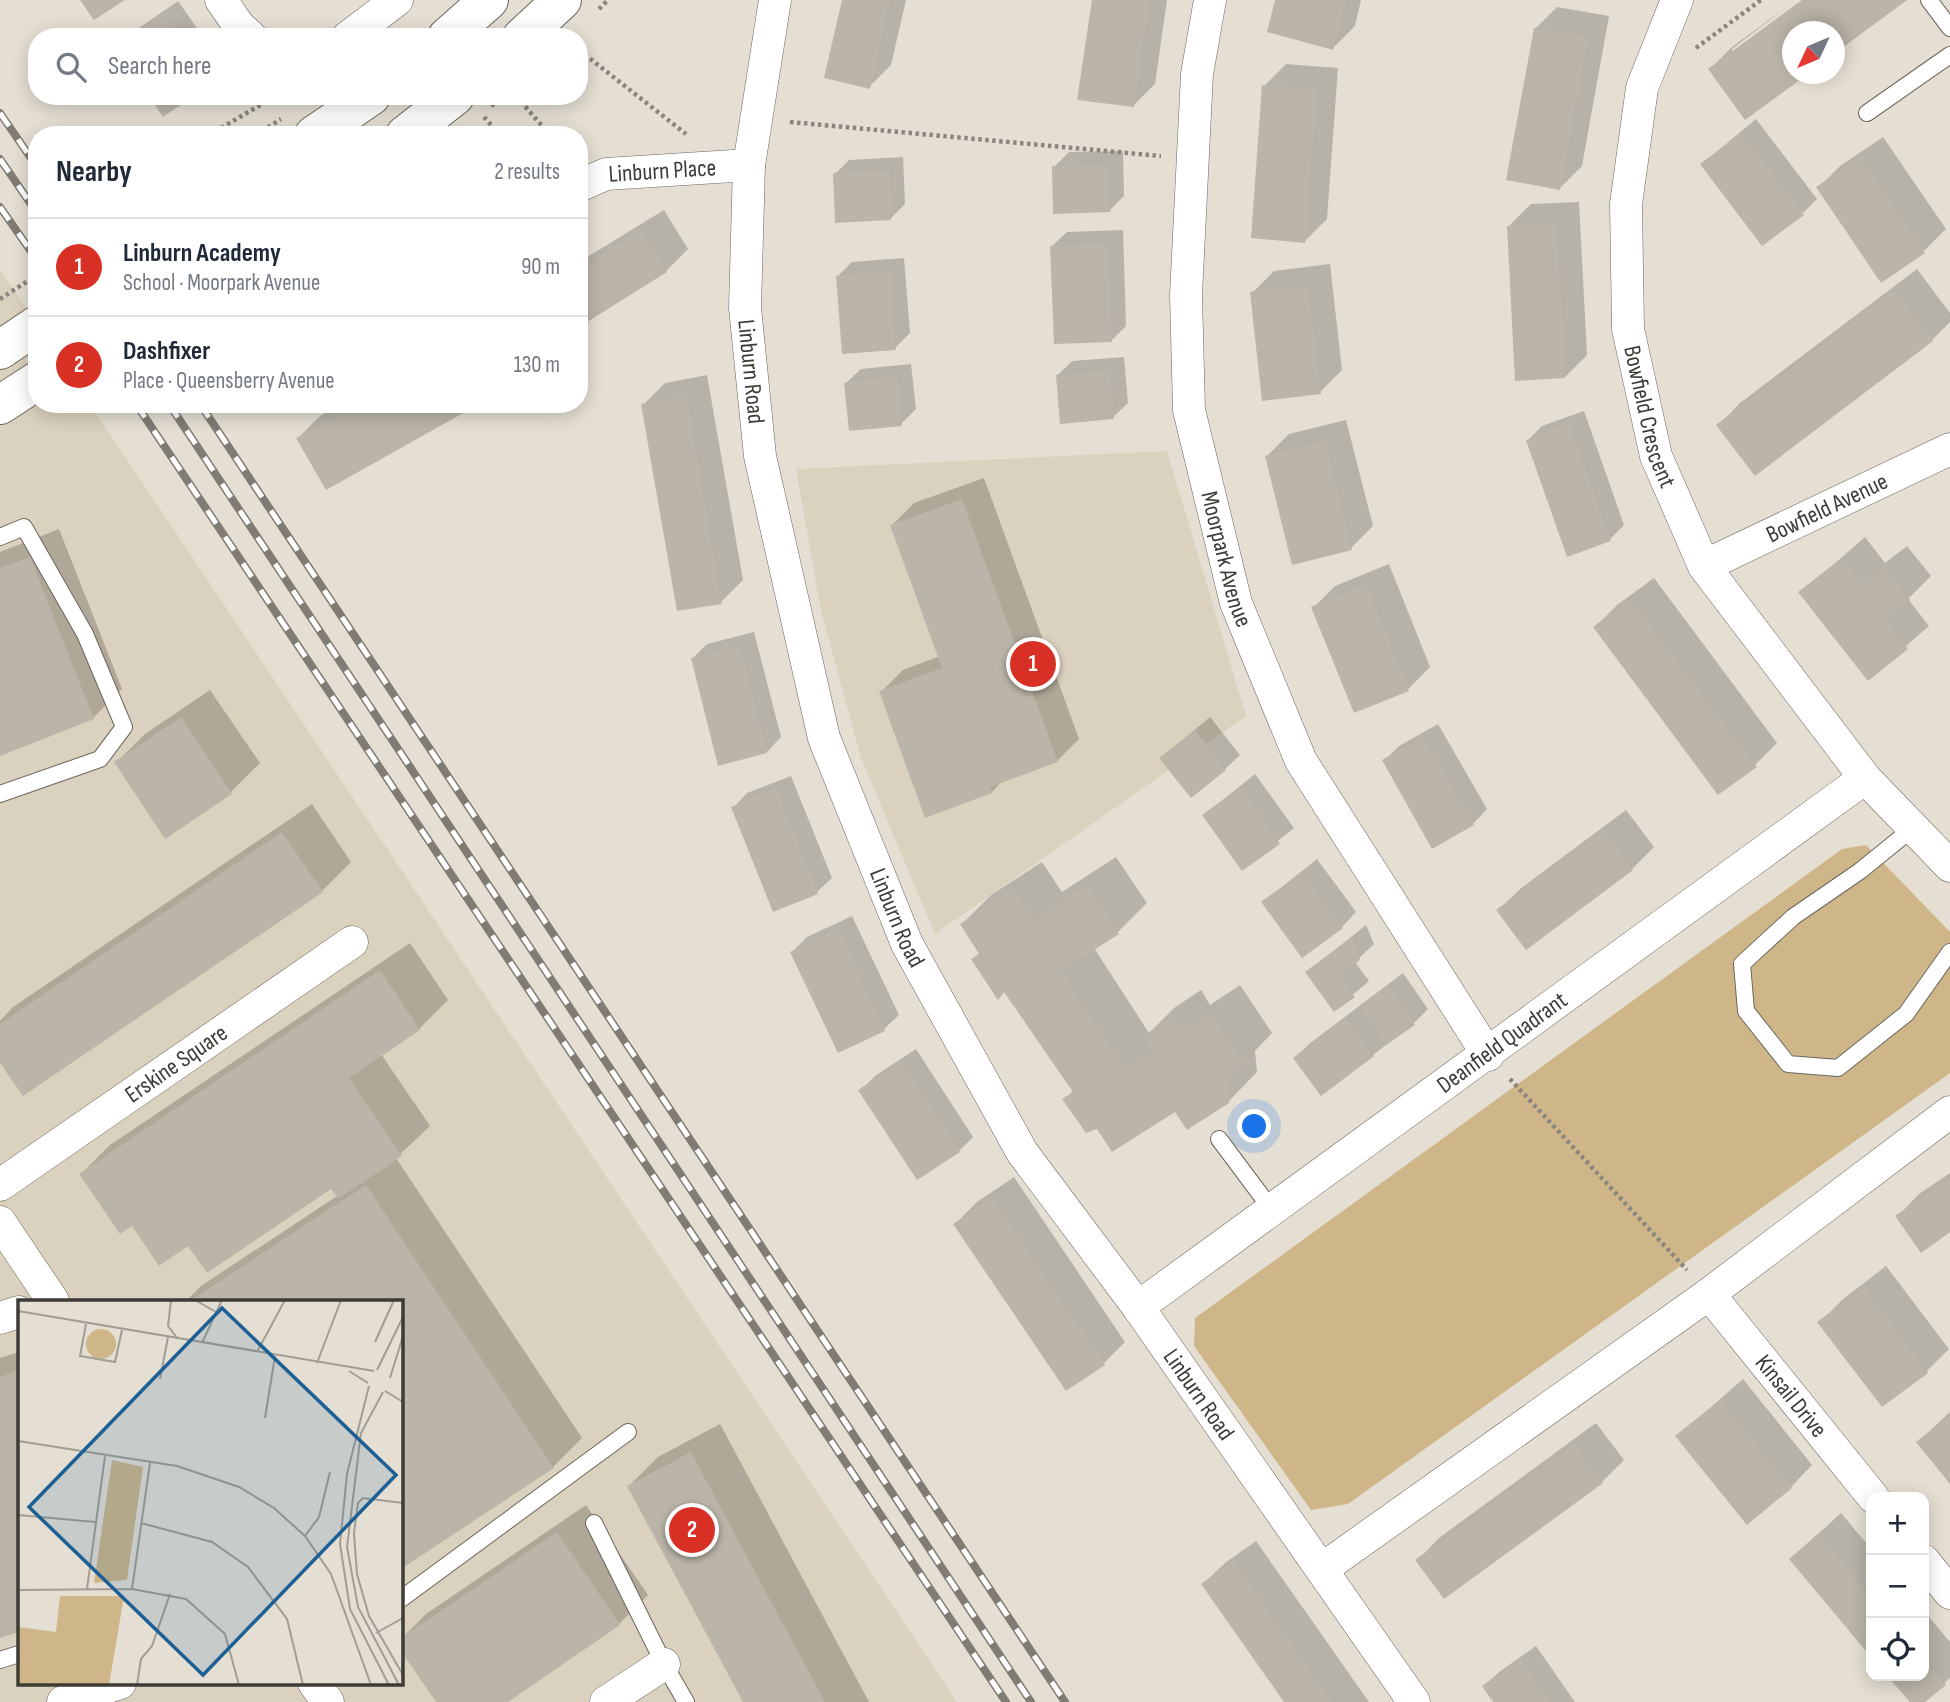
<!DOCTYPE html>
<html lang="en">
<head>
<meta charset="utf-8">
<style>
  :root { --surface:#fff; --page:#f6f6f7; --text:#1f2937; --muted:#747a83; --line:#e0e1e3; --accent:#d93025 }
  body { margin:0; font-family:"Sofia Sans Condensed",sans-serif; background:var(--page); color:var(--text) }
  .controls { position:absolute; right:21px; bottom:21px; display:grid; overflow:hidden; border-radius:14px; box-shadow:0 4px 18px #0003 }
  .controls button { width:63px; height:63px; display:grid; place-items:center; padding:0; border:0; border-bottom:2px solid var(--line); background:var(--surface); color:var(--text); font:35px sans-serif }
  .compass { position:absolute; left:1782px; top:21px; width:63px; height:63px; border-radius:50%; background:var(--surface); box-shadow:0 4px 18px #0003; rotate:226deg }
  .you { position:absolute; left:1255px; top:1127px; width:24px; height:24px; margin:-18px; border:5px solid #fff; border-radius:50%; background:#1a73e8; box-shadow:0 0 0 10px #1a73e833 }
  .badge { display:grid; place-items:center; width:46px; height:46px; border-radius:50%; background:var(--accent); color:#fff; font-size:23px; font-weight:700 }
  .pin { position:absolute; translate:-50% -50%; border:4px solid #fff; box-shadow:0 2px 7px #0006 }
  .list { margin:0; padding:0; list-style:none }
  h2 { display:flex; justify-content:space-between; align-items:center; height:91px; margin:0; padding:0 28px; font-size:30px }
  h2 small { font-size:23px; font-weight:400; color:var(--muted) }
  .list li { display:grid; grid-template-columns:46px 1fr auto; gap:21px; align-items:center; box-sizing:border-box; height:98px; padding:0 28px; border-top:2px solid var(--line) }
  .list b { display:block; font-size:26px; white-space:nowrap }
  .list p { margin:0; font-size:23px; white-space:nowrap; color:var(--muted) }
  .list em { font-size:23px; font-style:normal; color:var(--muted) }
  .icon { flex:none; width:38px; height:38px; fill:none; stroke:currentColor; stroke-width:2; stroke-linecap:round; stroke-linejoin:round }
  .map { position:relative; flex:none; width:1950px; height:1702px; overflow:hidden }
  .search { position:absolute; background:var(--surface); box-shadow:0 4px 18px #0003; left:28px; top:28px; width:560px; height:77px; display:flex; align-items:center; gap:18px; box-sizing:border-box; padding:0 24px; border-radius:28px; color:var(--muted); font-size:26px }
  .panel { position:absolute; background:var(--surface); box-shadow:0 4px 18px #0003; left:28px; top:126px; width:560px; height:287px; border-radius:28px }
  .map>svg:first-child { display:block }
  .built { fill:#dbd1bf; fill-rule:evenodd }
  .green { fill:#cfb689 }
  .shadow { fill:#0003 }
  .building { fill:#bbb5a9 }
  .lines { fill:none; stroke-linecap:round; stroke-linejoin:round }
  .lane-casing { stroke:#6b665c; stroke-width:18 }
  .street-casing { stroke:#6b665c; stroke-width:33 }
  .primary-casing { stroke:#6b665c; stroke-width:40 }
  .path { stroke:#8a867e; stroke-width:4.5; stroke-dasharray:3.5 3.5; stroke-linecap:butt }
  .lane { stroke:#fff; stroke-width:16 }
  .street { stroke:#fff; stroke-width:32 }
  .primary { stroke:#fff; stroke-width:38 }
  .rail-casing { stroke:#807c74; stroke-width:8 }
  .rail { stroke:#fff; stroke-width:5; stroke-dasharray:16; stroke-linecap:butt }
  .labels { text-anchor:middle; stroke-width:6; stroke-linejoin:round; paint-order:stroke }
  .street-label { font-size:24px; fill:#3d3b36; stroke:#fff }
  .inset-road { fill:none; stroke:#a29d94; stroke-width:2 }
  .view { fill:#1d6095; fill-opacity:0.15; stroke:#1d6095; stroke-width:3.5 }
  .inset-edge { fill:none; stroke:#3d3b36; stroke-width:3.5 }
</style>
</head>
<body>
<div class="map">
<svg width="1950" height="1702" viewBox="0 0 1950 1702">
  <rect width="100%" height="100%" fill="#e5dfd3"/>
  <g class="built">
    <path d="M0,269L37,324V404H90L957,1702H0ZM19,1301H401V1683H19Z"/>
    <polygon points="1167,451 1246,716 935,934 861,758 821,611 796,469"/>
  </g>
  <polygon class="green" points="1866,845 1950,932 1950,1073 1348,1504 1311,1510 1194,1346 1195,1318 1842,849"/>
  <g class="shadow">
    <polygon points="844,0 906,0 891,65 869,87"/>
    <polygon points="1094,0 1167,0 1155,84 1133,106"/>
    <polygon points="1277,0 1361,0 1355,26 1333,48"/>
    <polygon points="1796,0 1732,49 1732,54 1805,0 1904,0 1834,32 1792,32 1792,74 1805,74 1745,117 1710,69 1732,47"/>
    <polygon points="178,1 203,37 127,37 132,33"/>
    <polygon points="1557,7 1609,16 1582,166 1560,188 1535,29"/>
    <polygon points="1286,64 1338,68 1327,219 1305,241 1264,86"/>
    <polygon points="1756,119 1817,199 1803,213 1702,164"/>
    <polygon points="1883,137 1946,229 1924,251 1881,281 1818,188 1840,166"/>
    <polygon points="1123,151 1124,196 1109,211 1054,167 1069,152"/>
    <polygon points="903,157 905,204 890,219 835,174 849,160"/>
    <polygon points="1579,202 1587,355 1565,377 1509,226 1531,204"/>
    <polygon points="664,210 688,249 666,271 579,325 579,262"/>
    <polygon points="1123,230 1126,326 1111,341 1052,246 1067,232"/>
    <polygon points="904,258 910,333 895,348 838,276 852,262"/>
    <polygon points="1330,264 1342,370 1320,392 1252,293 1274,271"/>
    <polygon points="1917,269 1950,313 1950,322 1932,340 1756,473 1719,425 1740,403"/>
    <polygon points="1124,357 1128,403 1113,417 1057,376 1072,361"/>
    <polygon points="911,364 916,409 901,424 846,383 861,369"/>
    <polygon points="707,375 743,580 721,602 643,405 665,383"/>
    <polygon points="341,404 475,404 298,438 320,416"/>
    <polygon points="1584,411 1624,525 1610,539 1528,440 1542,426"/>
    <polygon points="1346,420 1373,526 1351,548 1267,456 1289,434"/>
    <polygon points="984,478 1079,739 1057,761 1003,780 992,792 881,692 903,670 940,656 892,525 914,503"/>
    <polygon points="59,529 122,689 93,718 0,754 0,552"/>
    <polygon points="1865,537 1885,563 1907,546 1931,576 1908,599 1929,626 1869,678 1801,593"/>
    <polygon points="1389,564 1430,667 1408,689 1313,608 1335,586"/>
    <polygon points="1654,578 1777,743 1755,765 1595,627 1617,605"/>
    <polygon points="754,632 781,737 767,752 693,658 707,644"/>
    <polygon points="210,690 260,763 231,792 166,837 116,763 145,734"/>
    <polygon points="1210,717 1240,755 1225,769 1161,758"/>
    <polygon points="1438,724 1487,809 1473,824 1384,761 1399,746"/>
    <polygon points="1255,774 1294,828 1243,869 1204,815"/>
    <polygon points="791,776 832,878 817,892 774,910 733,808 747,793"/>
    <polygon points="312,804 351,862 322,891 0,1059 0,1021 13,1007"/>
    <polygon points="1626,810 1654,847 1632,869 1498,911 1520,889"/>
    <polygon points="1116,857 1147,903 1118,932 1094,948 1149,1033 1174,1008 1201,990 1210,1005 1240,985 1272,1033 1255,1051 1257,1072 1228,1102 1176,1109 1098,1127 1065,1099 1074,1090 1005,990 974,959 981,952 962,924 991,895 1042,862 1062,892"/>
    <polygon points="1317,859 1356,912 1342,927 1263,902"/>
    <polygon points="852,916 899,1015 884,1029 792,952 807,937"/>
    <polygon points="1366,925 1374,944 1355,962 1369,981 1335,1010 1307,972"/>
    <polygon points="410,943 448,1000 419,1029 381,1054 430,1126 396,1158 582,1438 553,1467 401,1567 401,1301 186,1301 201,1286 337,1196 331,1187 188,1243 133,1224 81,1174 110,1145"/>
    <polygon points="1403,973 1428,1009 1414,1023 1373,1055 1295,1058 1309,1044"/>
    <polygon points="916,1049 973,1137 959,1151 860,1091 875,1076"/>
    <polygon points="1950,1173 1950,1230 1898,1216 1919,1194"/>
    <polygon points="1014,1177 1125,1342 1104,1363 955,1224 977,1202"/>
    <polygon points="1886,1266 1949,1349 1927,1371 1882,1405 1820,1322 1842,1300"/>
    <polygon points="19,1352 19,1630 0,1636 0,1358"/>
    <polygon points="1743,1379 1812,1465 1791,1487 1678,1436"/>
    <polygon points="1950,1412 1950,1481 1918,1442"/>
    <polygon points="1596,1423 1624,1460 1602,1482 1418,1560 1439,1538"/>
    <polygon points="720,1424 869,1702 745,1702 629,1486 658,1457"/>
    <polygon points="586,1505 648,1595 619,1624 504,1702 438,1702 401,1648 401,1639 426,1614"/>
    <polygon points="1841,1513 1871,1549 1871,1654 1791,1559"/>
    <polygon points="1256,1541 1369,1702 1286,1702 1203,1584 1225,1563"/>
    <polygon points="1924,1611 1950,1642 1950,1678 1923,1702 1912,1702 1890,1676 1924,1676"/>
    <polygon points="1536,1646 1575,1702 1495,1702 1484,1686 1499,1672"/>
  </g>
  <g class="building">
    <polygon points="80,0 125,0 94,20"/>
    <polygon points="842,0 890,0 870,89 824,78"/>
    <polygon points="1092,0 1149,0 1134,107 1077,100"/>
    <polygon points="1275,0 1346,0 1333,50 1267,32"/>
    <polygon points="1802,0 1907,0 1834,54 1834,32 1792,32 1792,74 1808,74 1745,120 1708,69"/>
    <polygon points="163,14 178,37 129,37"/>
    <polygon points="1534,28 1588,37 1560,190 1506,180"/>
    <polygon points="1262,85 1317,89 1305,243 1251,238"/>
    <polygon points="149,96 194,96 163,117"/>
    <polygon points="1741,133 1804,215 1762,246 1700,164"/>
    <polygon points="1860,158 1925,253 1881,283 1816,187"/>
    <polygon points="1109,165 1110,212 1053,214 1052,166"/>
    <polygon points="889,171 891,220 835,223 833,173"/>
    <polygon points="1557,223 1565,378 1515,381 1507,226"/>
    <polygon points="641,231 667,272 579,327 579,269"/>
    <polygon points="1109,244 1112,342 1054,344 1050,246"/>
    <polygon points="890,272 896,350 842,354 836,276"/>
    <polygon points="1308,286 1321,394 1262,401 1250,292"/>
    <polygon points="1894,290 1933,341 1755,476 1716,425"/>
    <polygon points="1110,371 1114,419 1060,424 1056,375"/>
    <polygon points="897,377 902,426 849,431 844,383"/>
    <polygon points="686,396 722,604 677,611 641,404"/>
    <polygon points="356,404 472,404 474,407 326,490 296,438"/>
    <polygon points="1569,424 1611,541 1567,557 1526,440"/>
    <polygon points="1325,441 1352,550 1292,565 1265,456"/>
    <polygon points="962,499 1058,762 990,787 992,793 925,818 879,691 942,668 890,525"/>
    <polygon points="30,557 94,719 0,756 0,568"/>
    <polygon points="1842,558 1862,584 1884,567 1910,600 1885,619 1908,649 1868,681 1798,592"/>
    <polygon points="1366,585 1409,691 1354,713 1311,607"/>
    <polygon points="1631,599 1757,767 1718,795 1593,627"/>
    <polygon points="740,646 767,753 718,766 691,658"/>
    <polygon points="181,717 232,794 165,839 114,762"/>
    <polygon points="1195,730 1226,770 1191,798 1159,758"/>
    <polygon points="1423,737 1474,825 1432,849 1382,760"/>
    <polygon points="1240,787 1280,844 1242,871 1202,815"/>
    <polygon points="776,789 818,894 773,912 731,807"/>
    <polygon points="1603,830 1633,870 1526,950 1496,910"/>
    <polygon points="282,832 323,892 23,1096 0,1063 0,1024"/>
    <polygon points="1302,872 1343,928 1302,958 1261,902"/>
    <polygon points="1087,885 1119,934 1061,971 1125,1070 1153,1051 1143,1036 1171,1018 1180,1032 1211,1012 1244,1063 1227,1082 1229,1103 1187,1130 1175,1112 1112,1152 1097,1129 1086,1133 1062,1099 1073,1092 1004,992 998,1000 971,959 979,954 960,924 1013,889 1033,920"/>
    <polygon points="838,929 885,1031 838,1053 790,952"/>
    <polygon points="1352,937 1360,960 1340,975 1355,997 1334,1012 1305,972"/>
    <polygon points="380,970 420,1030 349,1078 402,1156 338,1199 331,1189 207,1273 188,1246 159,1266 132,1226 120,1234 79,1174"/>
    <polygon points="1388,986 1415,1025 1386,1045 1359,1006"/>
    <polygon points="1346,1018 1374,1056 1321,1096 1293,1058"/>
    <polygon points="901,1062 960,1152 917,1180 858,1090"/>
    <polygon points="1950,1178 1950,1232 1921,1253 1895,1216"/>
    <polygon points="366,1185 554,1468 401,1569 401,1301 190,1301"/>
    <polygon points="992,1198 1105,1365 1066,1391 953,1224"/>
    <polygon points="1864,1287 1928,1373 1882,1407 1817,1322"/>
    <polygon points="19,1370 19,1632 0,1638 0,1377"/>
    <polygon points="1720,1400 1792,1488 1747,1525 1675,1436"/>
    <polygon points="1950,1415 1950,1484 1916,1442"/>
    <polygon points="1574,1444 1603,1483 1444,1599 1415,1560"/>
    <polygon points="691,1452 756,1574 825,1702 743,1702 627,1486"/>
    <polygon points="557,1532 620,1625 508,1702 436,1702 401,1651 401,1638"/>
    <polygon points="1818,1534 1871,1596 1871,1657 1789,1559"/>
    <polygon points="1233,1561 1332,1702 1284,1702 1201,1584"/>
    <polygon points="1521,1659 1551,1702 1493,1702 1482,1686"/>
    <polygon points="1924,1659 1946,1685 1925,1702 1910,1702 1887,1676 1924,1676"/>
  </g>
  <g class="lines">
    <g class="lane-casing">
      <g id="lane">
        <polyline points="1929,0 1950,28"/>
        <polyline points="1867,113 1950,55"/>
        <polyline points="0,537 24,527 85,634 124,727 100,759 0,794"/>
        <polyline points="1913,828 1860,871 1793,917 1742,964 1746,1011 1788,1064 1838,1068 1906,1014 1950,952"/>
        <polyline points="1219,1139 1272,1210"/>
        <polyline points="594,1523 664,1664 686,1702"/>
        <polyline points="401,1599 628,1432"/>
        <polyline points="0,1660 19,1654"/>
      </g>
    </g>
    <g class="street-casing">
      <g id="street">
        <polyline points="221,0 239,26 251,37"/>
        <path id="s1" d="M775,0L749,165L745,308L760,456L824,738L907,944L1022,1152L1138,1307L1414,1702"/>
        <path id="s2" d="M1210,0L1197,74L1186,295L1189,410L1236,603L1301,761L1488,1055"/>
        <path id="s3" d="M1677,0L1642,88L1626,204L1628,329L1656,456L1704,566L1865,778L1950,866"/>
        <polyline points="348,37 397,0"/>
        <path id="s4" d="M579,186L606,174L749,165"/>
        <path id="s5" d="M1704,566L1950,449"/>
        <path id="s6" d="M0,1185L352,942"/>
        <polyline points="0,1222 53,1301"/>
        <path id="s7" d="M1709,1294L1873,1497"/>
        <path id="s8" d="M1138,1307L1865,778"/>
        <polyline points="0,1318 19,1312"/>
        <polyline points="1924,1561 1950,1593"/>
        <polyline points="1322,1569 1709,1294 1950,1112"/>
        <polyline points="314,1683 328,1702"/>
        <polyline points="63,1702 120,1683"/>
        <polyline points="606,1702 664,1664"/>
      </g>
    </g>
    <g class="primary-casing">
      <g id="primary">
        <polyline points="447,37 489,0"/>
        <polyline points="522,37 562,0"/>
        <polyline points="314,135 371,96"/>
        <polyline points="405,135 455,96"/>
        <polyline points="0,350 37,325"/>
        <polyline points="0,405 37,381"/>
      </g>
    </g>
    <g class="path">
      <polyline points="599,9 608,0"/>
      <polyline points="1696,48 1761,0"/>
      <polyline points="579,50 686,134"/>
      <polyline points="516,96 550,135"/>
      <polyline points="491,106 504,96"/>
      <polyline points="484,117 500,135"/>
      <polyline points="790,122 1161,156"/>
      <polyline points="209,135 262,104 264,96"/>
      <polyline points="256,135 281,119"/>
      <polyline points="0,299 37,275"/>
      <polyline points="1510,1079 1687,1270"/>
    </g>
    <use href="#lane" class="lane"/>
    <use href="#street" class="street"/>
    <use href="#primary" class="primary"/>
    <g class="rail-casing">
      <g id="rail">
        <polyline points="0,113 37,167"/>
        <polyline points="0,159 37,213"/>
        <polyline points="0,207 37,260"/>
        <polyline points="136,404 1006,1702"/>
        <polyline points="169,404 1031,1702"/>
        <polyline points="200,404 1065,1702"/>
      </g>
    </g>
    <use href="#rail" class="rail"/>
  </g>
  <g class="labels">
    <g class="street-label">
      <text dy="8" stroke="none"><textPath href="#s4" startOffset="86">Linburn Place</textPath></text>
      <text dy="8" stroke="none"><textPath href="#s1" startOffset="374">Linburn Road</textPath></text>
      <text dy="8" stroke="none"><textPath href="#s3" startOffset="427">Bowfield Crescent</textPath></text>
      <text dy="8" stroke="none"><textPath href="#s5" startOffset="136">Bowfield Avenue</textPath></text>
      <text dy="8" stroke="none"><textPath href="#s2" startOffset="565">Moorpark Avenue</textPath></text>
      <text dy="8" stroke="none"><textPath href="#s1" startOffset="942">Linburn Road</textPath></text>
      <text dy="8" stroke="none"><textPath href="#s8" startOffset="450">Deanfield Quadrant</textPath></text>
      <text dy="8" stroke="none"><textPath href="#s6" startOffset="214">Erskine Square</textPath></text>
      <text dy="8" stroke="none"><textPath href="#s1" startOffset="1508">Linburn Road</textPath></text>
      <text dy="8" stroke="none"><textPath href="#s7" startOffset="131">Kinsail Drive</textPath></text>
    </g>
  </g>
  <g transform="translate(18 1300)">
    <rect width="385" height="385" fill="#e5dfd3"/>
    <path d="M68 44a15 15 0 1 1 30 0a15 15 0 1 1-30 0ZM94,160L125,167L109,280L76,283ZM42,296H106L91,385H0V327L38,332Z" fill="#cfb689"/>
    <path class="inset-road" d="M153,0L150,26L160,39M177,0L198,12M0,11L356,71M68,24L62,56L97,62L104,30M357,42L376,0M184,43L204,0M239,52L267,0M299,63L323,0M359,70L385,17M331,71L350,83M372,78L385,36M142,79L150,37M351,86L329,174L322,244L332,309L371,385M367,91L385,102M365,92L343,133L329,247L340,307L381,385M247,118L257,56M0,141L159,166L221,187L256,208L287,236L313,274L353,385M385,203L345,198L340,203L336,233L339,274L351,316L385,375M0,215L77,222M123,223L194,242L230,267L269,319L285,385M287,236L301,217L312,172M69,289L87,156M114,289L132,163M0,290L114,289L168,299L207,334L221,385M358,333L385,318M119,385L123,359L134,346L152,294"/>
    <path class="view" d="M204,8L378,175L185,375L11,207Z"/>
    <rect width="385" height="385" class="inset-edge"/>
  </g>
</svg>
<div class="controls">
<button>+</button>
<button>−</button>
<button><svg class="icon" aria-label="locate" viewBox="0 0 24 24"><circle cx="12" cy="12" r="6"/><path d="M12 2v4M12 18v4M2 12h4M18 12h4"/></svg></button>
</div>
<svg class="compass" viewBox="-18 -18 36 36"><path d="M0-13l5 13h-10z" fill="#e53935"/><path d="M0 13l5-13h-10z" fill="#747a83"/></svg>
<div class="you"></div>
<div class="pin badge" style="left:1033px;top:664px">1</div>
<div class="pin badge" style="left:692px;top:1530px">2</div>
<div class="search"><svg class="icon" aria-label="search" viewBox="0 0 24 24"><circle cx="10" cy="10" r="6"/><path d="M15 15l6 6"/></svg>Search here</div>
<section class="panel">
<h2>Nearby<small>2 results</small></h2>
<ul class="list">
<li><span class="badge">1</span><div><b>Linburn Academy</b><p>School · Moorpark Avenue</p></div><em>90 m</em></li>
<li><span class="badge">2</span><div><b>Dashfixer</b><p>Place · Queensberry Avenue</p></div><em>130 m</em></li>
</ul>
</section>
</div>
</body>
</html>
